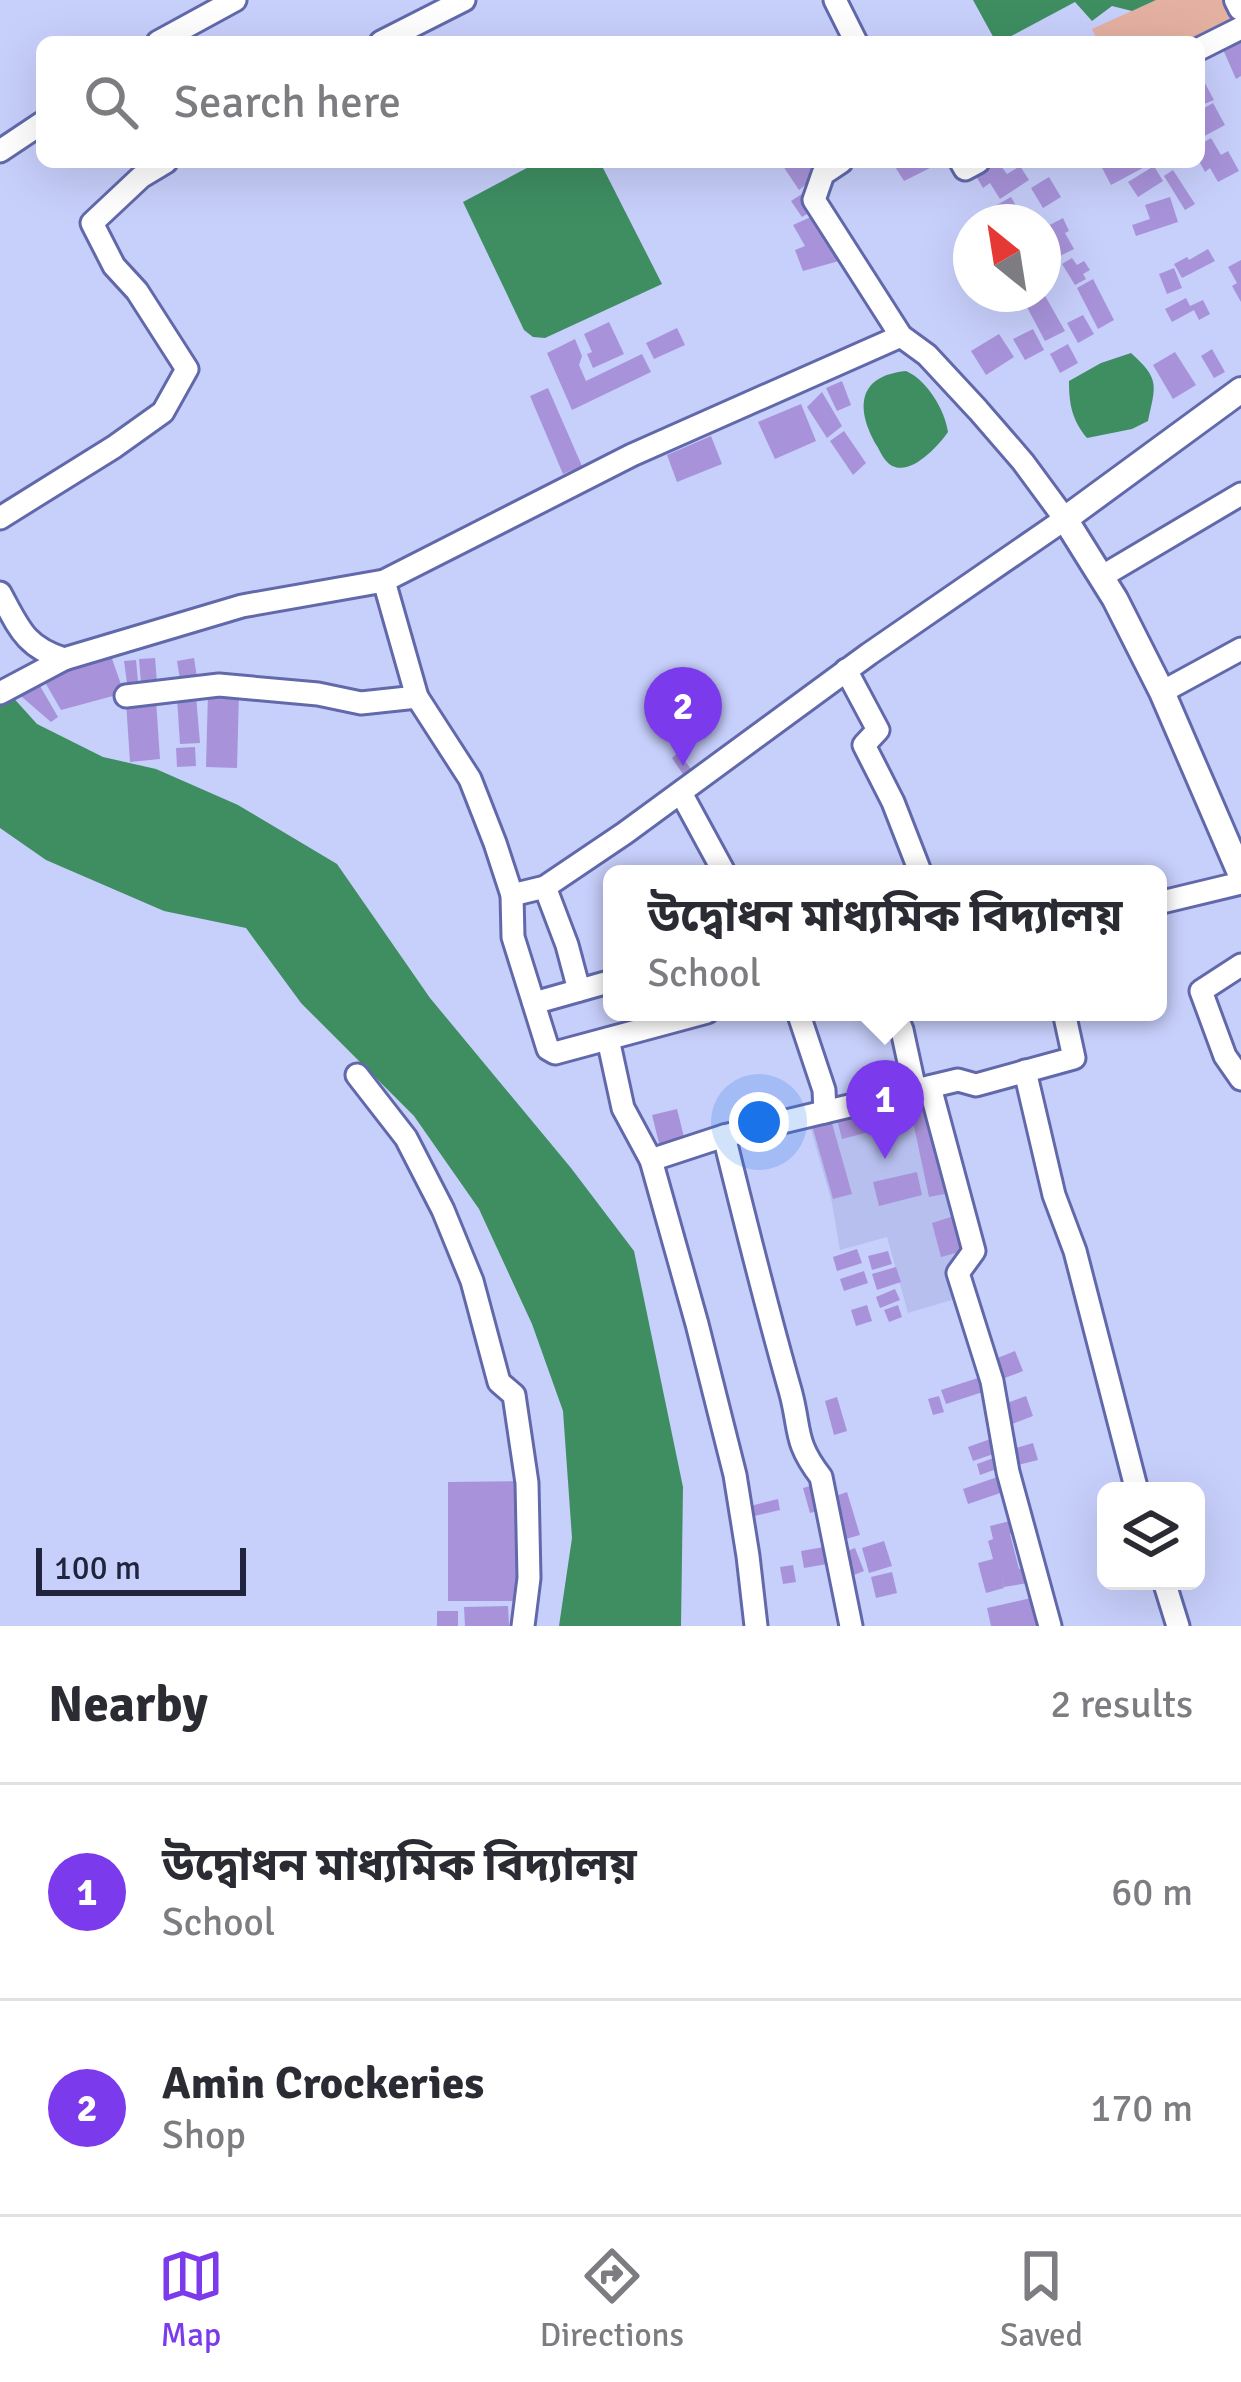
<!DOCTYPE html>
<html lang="en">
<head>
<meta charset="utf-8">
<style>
  :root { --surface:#fff; --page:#f7f7f7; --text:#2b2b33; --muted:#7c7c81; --line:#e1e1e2; --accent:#7c3aed }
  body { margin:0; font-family:Signika,"Noto Sans Bengali",sans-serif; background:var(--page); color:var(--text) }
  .controls { position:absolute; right:36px; bottom:36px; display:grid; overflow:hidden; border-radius:18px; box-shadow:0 12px 48px #0002 }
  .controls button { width:108px; height:108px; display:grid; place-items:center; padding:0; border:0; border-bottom:3px solid var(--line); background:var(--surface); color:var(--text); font:60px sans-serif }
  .compass { position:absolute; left:953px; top:204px; width:108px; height:108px; border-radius:50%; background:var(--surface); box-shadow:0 12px 48px #0002; rotate:330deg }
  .scale { position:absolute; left:36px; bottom:30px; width:210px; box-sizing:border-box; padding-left:12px; border:6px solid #20243f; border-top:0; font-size:33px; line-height:42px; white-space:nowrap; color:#20243f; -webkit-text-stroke:9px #c7cffb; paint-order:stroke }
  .you { position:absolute; left:759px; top:1122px; width:42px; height:42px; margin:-30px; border:9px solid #fff; border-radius:50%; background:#1a73e8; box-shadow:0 0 0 18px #1a73e833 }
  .badge { display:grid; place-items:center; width:78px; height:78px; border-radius:50%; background:var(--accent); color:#fff; font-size:39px; font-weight:700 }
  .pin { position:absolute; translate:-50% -99px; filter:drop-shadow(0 3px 6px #0008) }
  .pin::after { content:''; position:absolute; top:63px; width:42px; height:36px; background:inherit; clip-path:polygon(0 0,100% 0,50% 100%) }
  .popup { position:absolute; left:603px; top:865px; width:564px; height:156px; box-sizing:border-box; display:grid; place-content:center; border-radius:18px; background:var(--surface); filter:drop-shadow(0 3px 9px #0005); font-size:39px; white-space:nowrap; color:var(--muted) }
  .popup b { font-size:45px; color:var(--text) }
  .popup::after { content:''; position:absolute; left:50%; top:100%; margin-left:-24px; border:24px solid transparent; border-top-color:var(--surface) }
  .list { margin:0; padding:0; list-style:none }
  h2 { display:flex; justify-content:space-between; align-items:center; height:156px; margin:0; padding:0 48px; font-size:51px }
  h2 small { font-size:39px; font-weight:400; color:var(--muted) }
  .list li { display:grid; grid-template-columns:78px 1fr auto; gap:36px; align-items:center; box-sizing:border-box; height:216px; padding:0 48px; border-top:3px solid var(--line) }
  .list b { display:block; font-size:45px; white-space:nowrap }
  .list p { margin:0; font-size:39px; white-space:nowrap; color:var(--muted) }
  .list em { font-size:39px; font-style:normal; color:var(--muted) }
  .icon { flex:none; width:66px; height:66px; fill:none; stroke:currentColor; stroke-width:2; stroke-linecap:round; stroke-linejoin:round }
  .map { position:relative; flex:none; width:1241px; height:1626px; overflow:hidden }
  .search { position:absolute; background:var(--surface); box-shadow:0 12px 48px #0002; left:36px; right:36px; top:36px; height:132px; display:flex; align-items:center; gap:30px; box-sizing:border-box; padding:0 42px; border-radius:18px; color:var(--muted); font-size:45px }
  .sheet { height:588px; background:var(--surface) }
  nav { display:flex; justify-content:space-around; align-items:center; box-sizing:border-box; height:168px; border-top:3px solid var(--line); background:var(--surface); font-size:33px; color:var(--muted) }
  nav a { display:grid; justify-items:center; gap:6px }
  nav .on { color:var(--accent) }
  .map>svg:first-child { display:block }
  .built { fill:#b7bfee }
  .green { fill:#e4b0a1 }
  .water { fill:#3e8e62 }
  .building { fill:#a893da }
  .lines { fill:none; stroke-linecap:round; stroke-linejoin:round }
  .minor-casing { stroke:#6169ab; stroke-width:27 }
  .major-casing { stroke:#6169ab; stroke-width:30 }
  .minor { stroke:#fff; stroke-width:21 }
  .major { stroke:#fff; stroke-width:24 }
</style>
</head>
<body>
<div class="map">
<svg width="1241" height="1626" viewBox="0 0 1241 1626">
  <rect width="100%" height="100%" fill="#c7cffb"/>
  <polygon class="built" points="930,1087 974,1251 965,1296 908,1313 887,1237 840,1250 832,1203 807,1116"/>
  <polygon class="green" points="1156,0 1237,0 1241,28 1199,42 1098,42 1092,29"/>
  <g class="water">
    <polygon points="973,0 1156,0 1132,11 1112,6 1092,21 1075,2 1000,42 996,42"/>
    <polygon points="538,162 600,162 662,284 545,338 533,337 524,330 463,202"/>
    <path d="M1131,353C1160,379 1156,385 1148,421L1132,429L1087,438C1072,420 1069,404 1069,381L1101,363Z"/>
    <path d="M906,371C927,380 945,410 948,432C939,445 914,473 895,467C886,465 881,453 877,446C856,410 856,376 906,371Z"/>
    <polygon points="0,683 37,724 103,757 156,769 238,805 337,864 430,998 571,1168 634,1251 683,1487 681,1626 559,1626 572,1538 563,1411 532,1324 479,1209 414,1116 301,1003 246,928 164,911 46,860 0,828"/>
  </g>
  <g class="building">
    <polygon points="1241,35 1241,76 1236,79 1221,45"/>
    <polygon points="1199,72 1214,100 1199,106"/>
    <polygon points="1213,103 1225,125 1199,139 1199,111"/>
    <polygon points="1211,138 1221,155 1228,151 1239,171 1218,182 1210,168 1205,172 1199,161 1199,145"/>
    <polygon points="790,162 810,162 818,175 799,190 783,166"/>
    <polygon points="892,162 942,162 904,181"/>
    <polygon points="998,162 1007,174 1020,166 1029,180 1000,199 990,183 983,188 976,176"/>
    <polygon points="1104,162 1154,162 1111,185 1100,164"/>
    <polygon points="1154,166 1163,181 1138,197 1128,182"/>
    <polygon points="1173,170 1195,204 1185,210 1164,176"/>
    <polygon points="1049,177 1061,197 1043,208 1031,188"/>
    <polygon points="805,192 815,209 802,217 791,201"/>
    <polygon points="1011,197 1019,211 1000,221 993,207"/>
    <polygon points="1170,197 1178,222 1136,236 1132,225 1150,219 1145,205"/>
    <polygon points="813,216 825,239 831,236 839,261 803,271 795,250 805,246 793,225"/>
    <polygon points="1063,218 1069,231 1065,233 1074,249 1060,256 1046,227"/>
    <polygon points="1208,249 1215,261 1182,278 1174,264 1187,257 1189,260"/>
    <polygon points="1072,258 1077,265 1084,261 1090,270 1083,274 1086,279 1075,285 1062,264"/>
    <polygon points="1241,260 1241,302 1232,286 1237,283 1228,267"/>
    <polygon points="1174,268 1182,288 1167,294 1159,274"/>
    <polygon points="1093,279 1114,320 1098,329 1077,288"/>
    <polygon points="1020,294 1044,294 1065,331 1045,341"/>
    <polygon points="1186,298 1190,306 1203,300 1210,314 1199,320 1194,310 1172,322 1165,309"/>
    <polygon points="1083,315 1094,334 1078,343 1067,323"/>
    <polygon points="609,322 624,354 593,368 587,354 592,352 584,334"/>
    <polygon points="677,328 685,345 654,359 646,343"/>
    <polygon points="1033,329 1044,350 1025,360 1013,339"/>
    <polygon points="999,334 1014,357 986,375 971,351"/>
    <polygon points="575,339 582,356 579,365 586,381 642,354 651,372 572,410 547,353"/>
    <polygon points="1068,344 1078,363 1060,373 1050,354"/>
    <polygon points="1212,349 1225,372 1214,378 1201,356"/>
    <polygon points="1175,352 1196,385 1173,399 1153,365"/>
    <polygon points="842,381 851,405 837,411 826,388"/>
    <polygon points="548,388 582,466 563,474 530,396"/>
    <polygon points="822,392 842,426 827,438 807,407"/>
    <polygon points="801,404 816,441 775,459 758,422"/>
    <polygon points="844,431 866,463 853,475 830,441"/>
    <polygon points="711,436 722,464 677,482 667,455"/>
    <polygon points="110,653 124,693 61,710 42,677"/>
    <polygon points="155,658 157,682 141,684 139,659"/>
    <polygon points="194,658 198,684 181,686 177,661"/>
    <polygon points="136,660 138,681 127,683 124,661"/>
    <polygon points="36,679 58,717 51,722 15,691"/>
    <polygon points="208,692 239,692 237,768 206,767"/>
    <polygon points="196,696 200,743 180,744 177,698"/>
    <polygon points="156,700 160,759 130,762 126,702"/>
    <polygon points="195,747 196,766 177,767 176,748"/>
    <polygon points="679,752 695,775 687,780 672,758"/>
    <polygon points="922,1094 950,1193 929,1197 908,1098"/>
    <polygon points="900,1095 907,1122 842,1139 835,1112"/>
    <polygon points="677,1109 685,1141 660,1147 652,1115"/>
    <polygon points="830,1116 852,1194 833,1199 811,1122"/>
    <polygon points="917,1172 922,1195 879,1206 873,1182"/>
    <polygon points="957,1215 967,1250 941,1257 932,1223"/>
    <polygon points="857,1249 862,1263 837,1271 833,1257"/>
    <polygon points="888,1251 892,1264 872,1270 868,1256"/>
    <polygon points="896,1267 901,1282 877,1290 872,1274"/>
    <polygon points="864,1271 868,1283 844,1291 840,1279"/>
    <polygon points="895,1289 900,1300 880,1308 876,1297"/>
    <polygon points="867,1305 872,1321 856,1326 851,1310"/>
    <polygon points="898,1305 902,1317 889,1322 884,1310"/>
    <polygon points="1015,1351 1023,1371 997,1381 990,1361"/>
    <polygon points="984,1376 989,1390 946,1404 941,1390"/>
    <polygon points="939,1396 944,1412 933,1415 928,1399"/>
    <polygon points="1026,1396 1033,1416 1007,1426 999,1406"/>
    <polygon points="837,1397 847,1431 834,1435 825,1401"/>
    <polygon points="996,1437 1002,1451 973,1461 968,1447"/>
    <polygon points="1033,1443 1038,1460 1014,1466 1009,1450"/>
    <polygon points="999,1456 1002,1467 980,1475 977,1464"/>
    <polygon points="1003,1475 1009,1490 968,1504 963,1489"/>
    <polygon points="522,1481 522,1601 448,1601 448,1482"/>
    <polygon points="817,1484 824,1509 810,1513 803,1488"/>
    <polygon points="847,1492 860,1535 842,1540 830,1498"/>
    <polygon points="778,1499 780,1510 746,1518 743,1508"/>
    <polygon points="1010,1521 1013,1533 1010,1534 1019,1569 1025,1568 1028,1583 1004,1587 1001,1572 1004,1588 986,1593 978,1563 993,1559 988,1541 993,1539 990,1526"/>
    <polygon points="884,1541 892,1566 869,1573 862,1548"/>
    <polygon points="824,1547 827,1564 804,1568 801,1551"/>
    <polygon points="855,1548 864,1571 846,1578 837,1555"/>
    <polygon points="793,1565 796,1582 783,1584 780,1567"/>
    <polygon points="892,1572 897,1593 876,1598 871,1577"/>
    <polygon points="1031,1598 1038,1626 991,1626 987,1608"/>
    <polygon points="508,1606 509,1626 465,1626 464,1607"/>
    <rect x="437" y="1611" width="21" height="15"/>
  </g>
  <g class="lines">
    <g class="minor-casing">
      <g id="minor">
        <polyline points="835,0 856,42"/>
        <polyline points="158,42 235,0"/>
        <polyline points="381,42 464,0"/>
        <polyline points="1199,49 1241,28"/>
        <polyline points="0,151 42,123"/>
        <polyline points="961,162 965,169 978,162"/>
        <polyline points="0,518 114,447 163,412 187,369 137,291 114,266 92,223 141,177 166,162"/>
        <polyline points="1101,577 1241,494"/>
        <polyline points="384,581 417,697 470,779 495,843 512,895 513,937 548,1049 555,1053 707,1012"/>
        <path d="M0,593C19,628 25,647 64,659L242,606L384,581L632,455L901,336"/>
        <polyline points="846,670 878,730 864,745 893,802 921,874"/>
        <polyline points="1162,692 1241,649"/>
        <polyline points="0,693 64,659"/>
        <polyline points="126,696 219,685 318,694 361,703 417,697"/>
        <polyline points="681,793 725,874"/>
        <polyline points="545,887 567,945 579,990"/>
        <polyline points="512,895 545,887 625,833 869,654 1065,519 1023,462 978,410 927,355 901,336 814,200 823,174 841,162"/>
        <polyline points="1158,903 1241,883"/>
        <polyline points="1241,965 1201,991 1225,1056 1241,1079"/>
        <polyline points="534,1003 612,981"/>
        <polyline points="798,1012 824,1090 825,1112"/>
        <polyline points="895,1012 902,1030 915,1090"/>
        <polyline points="608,1039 623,1108 651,1160 697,1324 735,1475 748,1556 756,1626"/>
        <polyline points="1025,1071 1054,1195 1075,1251 1137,1491"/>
        <polyline points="357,1075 406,1138 443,1210 472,1281 499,1382 514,1395 527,1483 529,1578 523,1626"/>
        <polyline points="930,1087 974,1251 958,1273 992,1381 1008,1472 1050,1626"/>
        <path d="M724,1136C745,1221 766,1306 790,1390C801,1429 793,1441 821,1477L851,1626"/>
        <polyline points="651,1160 724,1136 958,1080 976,1085 1074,1058 1064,1012"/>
        <polyline points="1164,1581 1178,1626"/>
      </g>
    </g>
    <g class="major-casing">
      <g id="major">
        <polyline points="1237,0 1241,8"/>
        <polyline points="1241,390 1065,519 1115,599 1162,692 1241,875"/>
      </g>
    </g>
    <use href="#minor" class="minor"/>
    <use href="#major" class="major"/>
  </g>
</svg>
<div class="controls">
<button><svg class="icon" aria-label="layers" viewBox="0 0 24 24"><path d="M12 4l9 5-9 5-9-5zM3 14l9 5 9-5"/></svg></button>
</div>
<svg class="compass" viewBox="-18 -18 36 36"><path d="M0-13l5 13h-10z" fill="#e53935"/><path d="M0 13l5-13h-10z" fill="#7c7c81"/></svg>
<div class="scale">100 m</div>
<div class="you"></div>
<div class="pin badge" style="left:885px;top:1159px">1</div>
<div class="popup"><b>উদ্বোধন মাধ্যমিক বিদ্যালয়</b>School</div>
<div class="pin badge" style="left:683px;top:766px">2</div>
<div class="search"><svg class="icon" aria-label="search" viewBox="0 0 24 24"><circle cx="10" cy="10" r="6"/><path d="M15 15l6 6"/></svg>Search here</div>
</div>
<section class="sheet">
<h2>Nearby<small>2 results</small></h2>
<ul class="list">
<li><span class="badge">1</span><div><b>উদ্বোধন মাধ্যমিক বিদ্যালয়</b><p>School</p></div><em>60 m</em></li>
<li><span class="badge">2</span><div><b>Amin Crockeries</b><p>Shop</p></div><em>170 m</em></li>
</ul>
</section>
<nav>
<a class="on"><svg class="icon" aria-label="map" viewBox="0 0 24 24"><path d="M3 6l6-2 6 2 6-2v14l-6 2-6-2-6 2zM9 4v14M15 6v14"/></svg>Map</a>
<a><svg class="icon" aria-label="directions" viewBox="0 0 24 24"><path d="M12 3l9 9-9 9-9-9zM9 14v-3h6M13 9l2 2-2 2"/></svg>Directions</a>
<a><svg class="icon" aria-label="saved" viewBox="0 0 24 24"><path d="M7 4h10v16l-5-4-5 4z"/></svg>Saved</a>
</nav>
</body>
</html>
